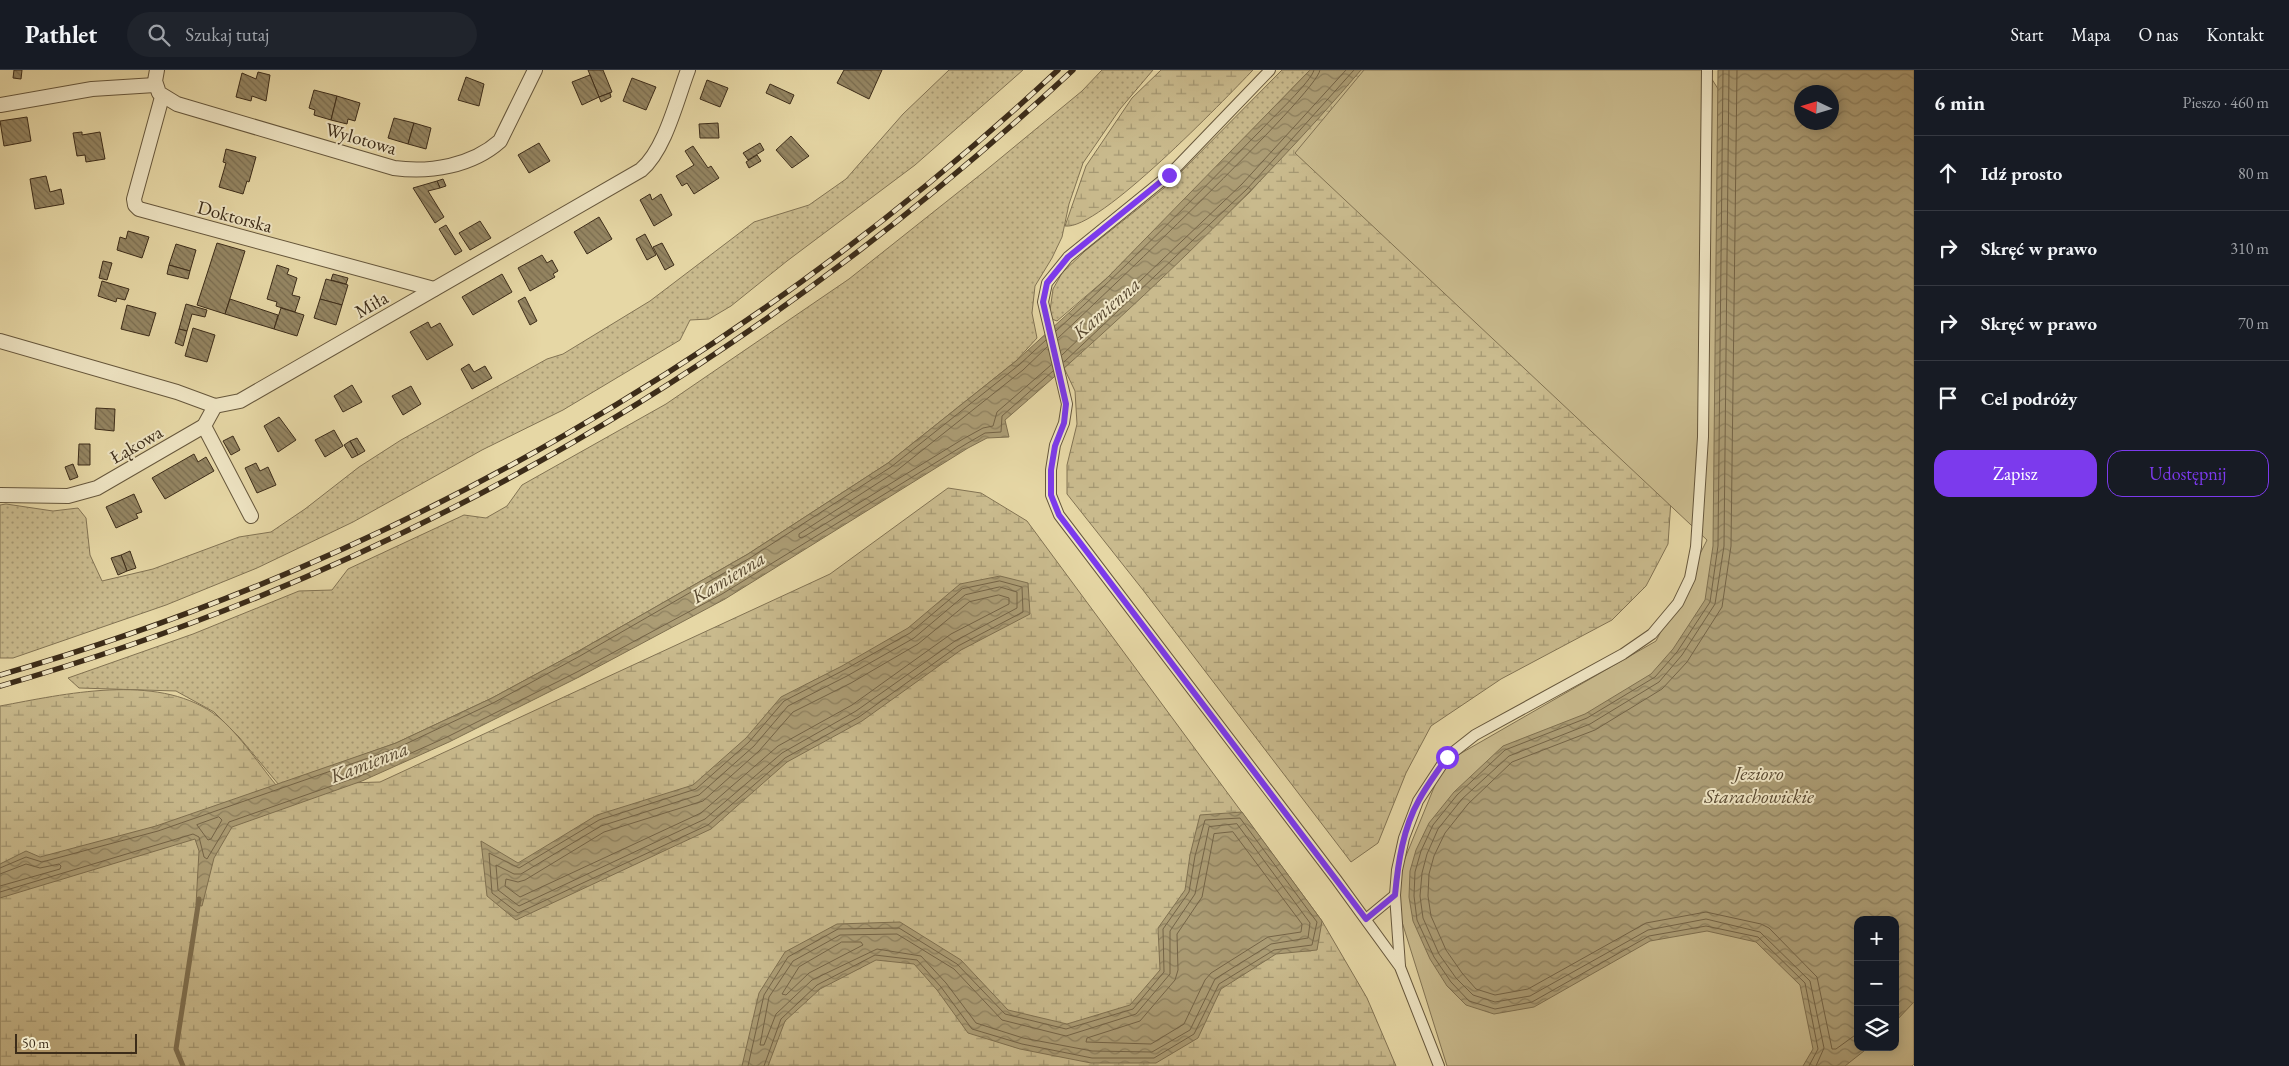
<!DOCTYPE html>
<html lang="pl">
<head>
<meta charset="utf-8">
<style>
  :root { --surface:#171b24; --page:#20242c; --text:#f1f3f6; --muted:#9ea1a6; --line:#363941; --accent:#7c3aed }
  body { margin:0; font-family:"EB Garamond",serif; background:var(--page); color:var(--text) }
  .controls { position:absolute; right:15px; bottom:15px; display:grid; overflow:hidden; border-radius:10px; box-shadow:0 2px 12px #0003 }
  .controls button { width:45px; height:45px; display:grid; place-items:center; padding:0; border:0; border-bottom:1px solid var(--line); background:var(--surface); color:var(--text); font:25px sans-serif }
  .compass { position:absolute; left:1794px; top:15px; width:45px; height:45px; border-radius:50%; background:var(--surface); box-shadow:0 2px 12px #0003; rotate:274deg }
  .scale { position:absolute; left:15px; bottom:12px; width:122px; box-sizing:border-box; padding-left:5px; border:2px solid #3c2c19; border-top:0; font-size:14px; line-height:18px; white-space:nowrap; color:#3c2c19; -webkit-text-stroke:4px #efe5c4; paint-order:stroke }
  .stop { position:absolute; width:15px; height:15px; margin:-11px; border:4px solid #7c3aed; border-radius:50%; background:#fff }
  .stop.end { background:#7c3aed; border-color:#fff; box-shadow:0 1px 5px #0008 }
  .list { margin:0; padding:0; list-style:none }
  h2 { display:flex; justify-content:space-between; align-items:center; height:65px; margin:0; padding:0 20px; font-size:21px }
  h2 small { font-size:16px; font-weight:400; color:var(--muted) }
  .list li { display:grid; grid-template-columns:32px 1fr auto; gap:15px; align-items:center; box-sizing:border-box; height:75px; padding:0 20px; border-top:1px solid var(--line) }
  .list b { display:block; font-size:19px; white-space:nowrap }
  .list em { font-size:16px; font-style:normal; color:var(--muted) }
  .actions { display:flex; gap:10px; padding:15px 20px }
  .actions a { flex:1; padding:11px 0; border:1px solid var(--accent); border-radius:15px; text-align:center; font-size:18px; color:var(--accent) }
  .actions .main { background:var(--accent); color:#fff }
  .icon { flex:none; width:28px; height:28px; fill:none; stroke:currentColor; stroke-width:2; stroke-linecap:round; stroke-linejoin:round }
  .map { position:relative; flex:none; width:1914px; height:996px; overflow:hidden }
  header { display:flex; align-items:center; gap:30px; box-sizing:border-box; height:70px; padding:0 25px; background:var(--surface); border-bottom:1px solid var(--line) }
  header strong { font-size:24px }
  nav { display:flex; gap:28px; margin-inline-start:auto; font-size:18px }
  .search { width:350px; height:45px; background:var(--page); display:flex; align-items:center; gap:12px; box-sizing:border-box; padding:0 18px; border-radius:28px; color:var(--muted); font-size:19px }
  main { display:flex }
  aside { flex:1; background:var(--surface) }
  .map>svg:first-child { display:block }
  .grass { fill:url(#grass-dots); stroke:#827353 }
  .wetland { fill:url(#wetland-marsh); stroke:#827353 }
  .park { fill:#c9ba8d; stroke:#827353; fill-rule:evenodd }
  .water { fill:url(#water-waves); stroke:#7f7050; fill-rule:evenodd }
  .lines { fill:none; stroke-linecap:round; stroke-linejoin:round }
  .shore { stroke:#746447; stroke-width:1 }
  .stream { stroke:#7f7050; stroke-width:5 }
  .building { fill:url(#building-back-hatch); stroke:#3c2c19 }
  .pedestrian-casing { stroke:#66573c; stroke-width:12 }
  .minor-casing { stroke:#66573c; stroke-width:16 }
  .pedestrian { stroke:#efe5c4; stroke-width:10 }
  .minor { stroke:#efe5c4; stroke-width:14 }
  .rail-casing { stroke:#3c2c19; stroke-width:5.5 }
  .rail { stroke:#efe5c4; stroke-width:4; stroke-dasharray:11; stroke-linecap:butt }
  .route { stroke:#7c3aed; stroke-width:6 }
  .labels { text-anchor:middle; stroke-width:4; stroke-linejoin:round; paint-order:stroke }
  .street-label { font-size:19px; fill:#3c2c19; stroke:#efe5c4 }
  .water-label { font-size:20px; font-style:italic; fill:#584830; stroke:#efe5c4 }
</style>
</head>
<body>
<header>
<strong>Pathlet</strong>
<div class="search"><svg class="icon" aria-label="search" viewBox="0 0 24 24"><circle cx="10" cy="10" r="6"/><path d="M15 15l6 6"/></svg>Szukaj tutaj</div>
<nav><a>Start</a><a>Mapa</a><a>O nas</a><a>Kontakt</a></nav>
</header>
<main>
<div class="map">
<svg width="1914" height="996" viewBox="0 0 1914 996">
  <defs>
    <pattern id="grass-dots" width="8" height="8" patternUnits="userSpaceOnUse" patternTransform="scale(1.25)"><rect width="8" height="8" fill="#c9ba8d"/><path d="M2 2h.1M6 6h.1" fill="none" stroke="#a49772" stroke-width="1.8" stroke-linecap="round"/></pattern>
    <pattern id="wetland-marsh" width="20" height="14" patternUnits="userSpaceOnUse" patternTransform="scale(1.25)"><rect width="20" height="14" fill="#c9ba8d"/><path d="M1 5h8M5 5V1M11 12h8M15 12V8" fill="none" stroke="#a49772"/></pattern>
    <pattern id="water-waves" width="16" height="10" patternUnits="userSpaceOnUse" patternTransform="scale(1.25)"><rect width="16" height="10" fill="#ac9d75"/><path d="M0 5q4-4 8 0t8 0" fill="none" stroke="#8d805f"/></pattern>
    <pattern id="building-back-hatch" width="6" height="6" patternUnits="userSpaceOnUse" patternTransform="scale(1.25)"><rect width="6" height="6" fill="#948562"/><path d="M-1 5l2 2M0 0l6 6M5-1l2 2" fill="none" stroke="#7a6d50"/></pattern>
  </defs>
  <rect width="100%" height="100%" fill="#e6d7a5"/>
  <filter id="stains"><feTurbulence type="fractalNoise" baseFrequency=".004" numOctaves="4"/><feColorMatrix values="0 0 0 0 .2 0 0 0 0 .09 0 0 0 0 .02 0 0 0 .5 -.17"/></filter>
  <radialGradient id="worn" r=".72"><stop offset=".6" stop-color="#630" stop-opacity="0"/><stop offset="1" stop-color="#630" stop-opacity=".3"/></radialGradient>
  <g class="grass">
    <polygon points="949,0 1023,0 915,95 787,191 731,236 709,249 690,250 680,270 563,340 482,380 353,452 257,498 166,535 13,588 0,588 0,435 6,434 53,441 78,438 86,448 90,485 102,511 153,499 239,467 271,462 305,439 359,397 401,370 547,289 563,284 650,231 754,152 809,135 846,109 903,44"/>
    <polygon points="1102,0 1153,0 1120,39 1083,93 1069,134 1062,167 1052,188 1035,216 1032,243 1037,268 1016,291 888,393 748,484 577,582 492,628 396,673 279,715 239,667 214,642 176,621 79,618 68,608 193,564 299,521 332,520 348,499 464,445 486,448 507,436 522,415 666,334 849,209 985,101 1082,21"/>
    <polygon points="1282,0 1310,0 1189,126 1107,208 1057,251 1049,248 1053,219 1062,203 1085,181 1169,114"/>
  </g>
  <g class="wetland">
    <path d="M1161,0H1253C1225,29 1099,161 1065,156L1086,96L1132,28Z"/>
    <polygon points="1359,0 1679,0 1671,430 1668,474 1646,516 1612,550 1501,609 1431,656 1406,703 1378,773 1351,792 1143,520 1067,424 1067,395 1077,354 1075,321 1064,298 1250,122"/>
    <path d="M948,418L981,423L1027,451L1322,851L1367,928L1396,996H0V636C65,624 155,603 213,643C234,657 259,694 276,715L380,712L830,504Z"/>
  </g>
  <path class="park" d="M1364,0H1706L1914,325V994L1912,996H1447L1392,820L1444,693L1656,571L1707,470L1295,83ZM1858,850H1895V977H1858Z"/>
  <g class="water">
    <path d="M1310,0H1361C1253,126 1131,241 1005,350L1009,367L987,368L968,378L725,529L579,607L449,672L362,711L232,757L214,788L202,836L196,835L199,781L195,769L0,828V794L26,781L40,787L156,756L396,673L492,628L577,582L748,484L888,393L1016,291L1107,208Z"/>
    <path d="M1718,0H1914V932L1895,952V850H1858V977H1869L1845,996H1803L1813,979L1800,915L1756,872L1707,861L1650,871L1534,937L1494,944L1466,935L1447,916L1430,889L1413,851L1409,827L1410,801L1416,780L1429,753L1454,722L1503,676L1585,644L1651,604L1673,579L1705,530L1713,476ZM1832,22V52H1802V22Z"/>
    <polygon points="1000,506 1028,513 1030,544 961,580 862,651 787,692 711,759 516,850 487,826 481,771 518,793 597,745 693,715 746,668 781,627 842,596 908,558 960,514"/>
    <polygon points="1242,742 1322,851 1317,880 1276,884 1221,919 1198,968 1156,993 1091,993 1020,979 968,963 937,920 914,894 876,890 820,919 785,951 768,996 742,996 759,923 785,882 837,854 900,852 961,890 1008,940 1067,954 1130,935 1160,900 1158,858 1185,820 1190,785 1200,745"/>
  </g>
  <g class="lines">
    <g class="shore">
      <polyline points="1723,0 1718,476 1710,532 1677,582 1655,607 1587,648 1505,680 1457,725 1433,755 1421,781 1415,802 1414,826 1417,850 1434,887 1451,912 1469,931 1495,939 1532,932 1649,866 1706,856 1758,867 1805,913 1818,979 1809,996"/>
      <polyline points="1729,0 1724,476 1715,534 1682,585 1659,612 1590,654 1509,686 1462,729 1438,759 1427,784 1422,803 1420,826 1423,848 1439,884 1456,908 1473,925 1495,932 1530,926 1648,860 1706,849 1760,862 1810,911 1824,978 1816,996"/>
      <polyline points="1737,0 1731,476 1722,537 1687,592 1662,619 1595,660 1512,692 1468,734 1445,763 1434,786 1429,804 1428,826 1431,846 1446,880 1462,903 1476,919 1495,925 1528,919 1646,853 1706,842 1761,854 1769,858 1817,907 1832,979 1836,979 1858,963"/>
      <path d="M1056,261C1127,196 1194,128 1261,60C1271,49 1312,11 1314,0"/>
      <path d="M1058,268C1090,238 1319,22 1320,0"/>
      <polyline points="1047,277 1023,300 895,402 799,464 799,467 802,468 963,369 983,358 993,356 997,342 1051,295"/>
      <polyline points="1062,285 1242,114 1346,0"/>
      <polyline points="1064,292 1247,119 1354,0"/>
      <polygon points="1000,511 1022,517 1023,542 958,576 859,647 785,688 708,755 518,843 492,823 489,783 519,798 599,750 696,719 749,672 784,631 844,600 910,563 962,519"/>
      <polygon points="1000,517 1017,522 1017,538 955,571 856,641 782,683 705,749 519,836 498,820 496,795 514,804 521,804 601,756 699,725 754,676 788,636 847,606 914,568 965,525"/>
      <polygon points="999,525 1009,528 1009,534 951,564 852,635 778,676 701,743 520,827 505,816 506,809 518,812 525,810 604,762 703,731 759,681 793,642 851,613 918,574 969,532"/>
      <polygon points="219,747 222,750 211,769 208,770 197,755"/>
      <polygon points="1237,754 1310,853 1308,868 1271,874 1215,909 1190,960 1152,982 1092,981 1023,968 976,953 946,913 921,886 877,879 812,910 776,944 764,975 760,975 769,927 793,891 840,865 897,864 954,899 1002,950 1066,966 1136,944 1170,904 1170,861 1195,824 1209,757"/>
      <polygon points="1233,762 1302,854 1301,862 1268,867 1211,903 1205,910 1184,954 1151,974 1086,972 1087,968 1140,951 1175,910 1178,900 1177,864 1202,827 1214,764"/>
      <polyline points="0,798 26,787 42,792 158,761 397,678 495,632 580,586 750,488 891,397 1019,295 1046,270"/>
      <polyline points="0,804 26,794 40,798 59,794 61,796 60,799 0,816"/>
      <polyline points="0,822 193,764 199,767 204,787 207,789 229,752 360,706 447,667 577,602 722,524 966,374 985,363 1001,362 1002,346 1053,301"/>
      <polygon points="842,872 861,872 863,875 809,903 786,925 782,924 799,897"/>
      <polyline points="748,996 764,925 788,887 838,859 899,858 957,894 1005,944 1066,959 1133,939 1164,902 1163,859 1189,822 1195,786 1205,750 1240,748 1317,852 1312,875 1274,880 1219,914 1194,964 1154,988 1092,988 1022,974 972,959 941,917 917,890 875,885 817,915 781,949 764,996"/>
    </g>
    <polyline class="stream" points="183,996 176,979 199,829"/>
  </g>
  <g class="building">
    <polygon points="14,0 22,0 21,9 13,8"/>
    <polygon points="588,0 603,0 612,22 599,27"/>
    <polygon points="844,0 882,0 869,29 837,13"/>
    <polygon points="258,2 270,5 266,31 252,26 251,31 236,27 242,3 256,9"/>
    <polygon points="590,5 599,27 582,35 572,12"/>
    <polygon points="466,7 484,14 479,36 458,30"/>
    <polygon points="632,8 656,17 646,40 623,31"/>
    <polygon points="707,10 728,18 720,37 700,29"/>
    <polygon points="770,14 794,25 790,34 766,23"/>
    <polygon points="314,20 337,26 331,50 314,45 315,40 309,38"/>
    <polygon points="610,23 611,27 601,32 599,27"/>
    <polygon points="337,26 360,33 355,51 348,49 347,54 331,50"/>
    <polygon points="27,47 31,71 4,76 0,51"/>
    <polygon points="394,48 414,53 408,74 388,68"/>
    <polygon points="414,53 431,58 426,79 408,74"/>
    <polygon points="718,53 719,68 700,68 699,54"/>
    <polygon points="82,62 82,65 100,62 105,89 86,92 85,85 77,86 73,63"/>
    <polygon points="791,66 809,86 792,98 776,80"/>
    <polygon points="539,73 550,91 529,103 518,85"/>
    <polygon points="760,73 764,80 748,90 743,83"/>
    <polygon points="693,76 708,98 711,96 719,108 694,124 687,113 682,116 676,106 694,95 685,81"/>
    <polygon points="226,79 256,87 249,112 247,111 243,124 219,117 226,93 223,92"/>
    <polygon points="757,85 761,91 749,98 746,92"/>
    <polygon points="46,106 50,122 61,119 64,134 35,139 30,109"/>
    <polygon points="443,109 446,116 440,118 437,111"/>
    <polygon points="437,111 440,118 428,121 444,147 435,153 413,118"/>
    <polygon points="650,124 652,130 661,124 672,145 654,156 640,130"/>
    <polygon points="599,147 612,169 587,184 574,162"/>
    <polygon points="480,151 491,168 470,180 459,163"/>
    <polygon points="446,155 462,181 455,185 439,159"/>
    <polygon points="128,161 149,167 142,188 117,180 120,167 126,169"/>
    <polygon points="645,164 656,185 647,190 636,169"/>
    <polygon points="217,173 245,181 225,244 197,235"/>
    <polygon points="662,173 674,195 665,200 653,177"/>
    <polygon points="176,174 196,180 190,201 169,195"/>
    <polygon points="542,185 547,193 552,190 558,201 553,204 555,207 530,221 518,198"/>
    <polygon points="103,191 112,193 107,210 99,208"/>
    <polygon points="169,195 190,201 188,209 167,204"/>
    <polygon points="277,195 289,199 287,204 297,208 292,225 300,227 295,242 276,236 277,232 267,229"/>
    <polygon points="333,204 348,208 346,214 331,210"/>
    <polygon points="502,204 512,222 473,245 462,227"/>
    <polygon points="326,209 348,215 342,235 320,229"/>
    <polygon points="102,211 129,219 125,230 117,228 116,232 98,226"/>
    <polygon points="525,227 537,251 530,255 518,231"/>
    <polygon points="230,229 278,245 274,259 225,244"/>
    <polygon points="320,229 342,235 336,255 314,248"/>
    <polygon points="186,234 207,240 205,247 192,244 187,261 179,259"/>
    <polygon points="127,235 156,243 149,266 121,259"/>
    <polygon points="281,238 304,245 297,266 274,259"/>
    <polygon points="428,252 431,258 440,253 453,275 427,290 410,262"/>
    <polygon points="193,258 215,265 207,292 185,286"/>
    <polygon points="179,259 187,261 183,276 175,273"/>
    <polygon points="469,294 474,302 485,296 492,308 472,319 461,299"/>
    <polygon points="352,315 362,332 343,342 334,326"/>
    <polygon points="411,316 421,334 403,345 392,326"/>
    <polygon points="96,338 115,339 114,361 95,359"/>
    <polygon points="279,347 296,370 278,382 264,356"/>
    <polygon points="334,360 343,376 325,387 315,370"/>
    <polygon points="233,366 240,380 231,385 223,371"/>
    <polygon points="357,368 365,381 358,385 350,371"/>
    <polygon points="350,371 358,385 352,388 344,375"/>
    <polygon points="79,374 90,374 90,395 78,395"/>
    <polygon points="194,384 198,392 206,387 214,401 165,429 152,408"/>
    <polygon points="256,393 260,401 268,397 276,415 257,423 245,398"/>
    <polygon points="73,394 78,407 70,410 65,397"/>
    <polygon points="134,424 142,442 136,444 138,448 116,458 106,437"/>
    <polygon points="130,481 136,498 127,501 121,485"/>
    <polygon points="121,485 127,501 118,505 111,488"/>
  </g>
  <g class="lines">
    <g class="pedestrian-casing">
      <g id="pedestrian">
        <polyline points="1270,0 1169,105 1068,187 1047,213 1043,232 1067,334 1064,353 1055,375 1051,400 1051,425 1059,445 1336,809 1400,897 1439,996"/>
        <polyline points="1366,849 1395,825"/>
        <polyline points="1400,896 1395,825 1397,800 1404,768 1418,731 1447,687 1475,665 1623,584 1652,564 1678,533 1690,508 1696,477 1703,367 1707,0"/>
      </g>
    </g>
    <g class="minor-casing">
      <g id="minor">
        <path d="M157,0L155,11L159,23L177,34L394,98C430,103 472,96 500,71L535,0"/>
        <polyline points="162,27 134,129 135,135 139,139 434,219"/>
        <polyline points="0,35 92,19 155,15"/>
        <path d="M0,271L177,322L215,336L240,331L641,100C665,80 677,29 688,0"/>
        <polyline points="204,356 251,446"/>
        <polyline points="0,425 68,426 97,418 204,356 215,336"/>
      </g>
    </g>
    <use href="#pedestrian" class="pedestrian"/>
    <use href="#minor" class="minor"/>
    <g class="rail-casing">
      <g id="rail">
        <path d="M0,605C395,492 758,280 1058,0"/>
        <path d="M0,616C407,500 764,287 1073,0"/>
      </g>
    </g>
    <use href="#rail" class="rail"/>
  </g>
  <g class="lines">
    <path class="route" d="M1169,105L1068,187L1047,213L1043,232L1066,334L1064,353L1055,376L1051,400V425L1059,445L1366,849L1395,825C1398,793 1403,758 1419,730C1427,715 1438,701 1447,687"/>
  </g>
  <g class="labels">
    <g class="street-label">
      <text transform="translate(361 68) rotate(16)" y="7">Wylotowa</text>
      <text transform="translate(235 146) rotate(15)" y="7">Doktorska</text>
      <text transform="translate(371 234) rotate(-30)" y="7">Miła</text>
      <text transform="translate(136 374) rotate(-30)" y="7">Łąkowa</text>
    </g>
    <g class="water-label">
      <text transform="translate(1106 238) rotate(-41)" y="7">Kamienna</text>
      <text transform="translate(728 507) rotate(-31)" y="7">Kamienna</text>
      <text transform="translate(369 692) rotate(-21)" y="7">Kamienna</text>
      <text x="1759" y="710">Jezioro<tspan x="1759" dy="23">Starachowickie</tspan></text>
    </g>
  </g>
  <rect width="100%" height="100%" filter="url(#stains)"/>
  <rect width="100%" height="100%" fill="url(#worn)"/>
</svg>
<div class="controls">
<button>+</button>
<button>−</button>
<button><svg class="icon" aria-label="layers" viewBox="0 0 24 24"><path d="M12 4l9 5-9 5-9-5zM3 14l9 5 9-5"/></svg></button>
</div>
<svg class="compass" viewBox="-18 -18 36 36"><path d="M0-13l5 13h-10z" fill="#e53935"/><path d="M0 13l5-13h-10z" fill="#9ea1a6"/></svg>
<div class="scale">50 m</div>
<div class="stop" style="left:1447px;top:687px"></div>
<div class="stop end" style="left:1169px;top:105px"></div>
</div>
<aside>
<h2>6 min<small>Pieszo · 460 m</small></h2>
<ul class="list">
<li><svg class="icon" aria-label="ahead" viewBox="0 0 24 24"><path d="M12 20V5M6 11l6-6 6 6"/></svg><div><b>Idź prosto</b></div><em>80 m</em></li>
<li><svg class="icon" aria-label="right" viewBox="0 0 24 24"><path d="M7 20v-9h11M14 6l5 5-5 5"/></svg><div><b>Skręć w prawo</b></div><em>310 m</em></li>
<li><svg class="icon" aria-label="right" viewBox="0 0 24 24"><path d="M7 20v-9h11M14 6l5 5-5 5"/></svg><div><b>Skręć w prawo</b></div><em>70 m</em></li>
<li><svg class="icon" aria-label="arrive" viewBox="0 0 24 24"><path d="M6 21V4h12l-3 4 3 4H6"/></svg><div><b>Cel podróży</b></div></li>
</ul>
<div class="actions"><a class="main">Zapisz</a><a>Udostępnij</a></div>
</aside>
</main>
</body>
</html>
